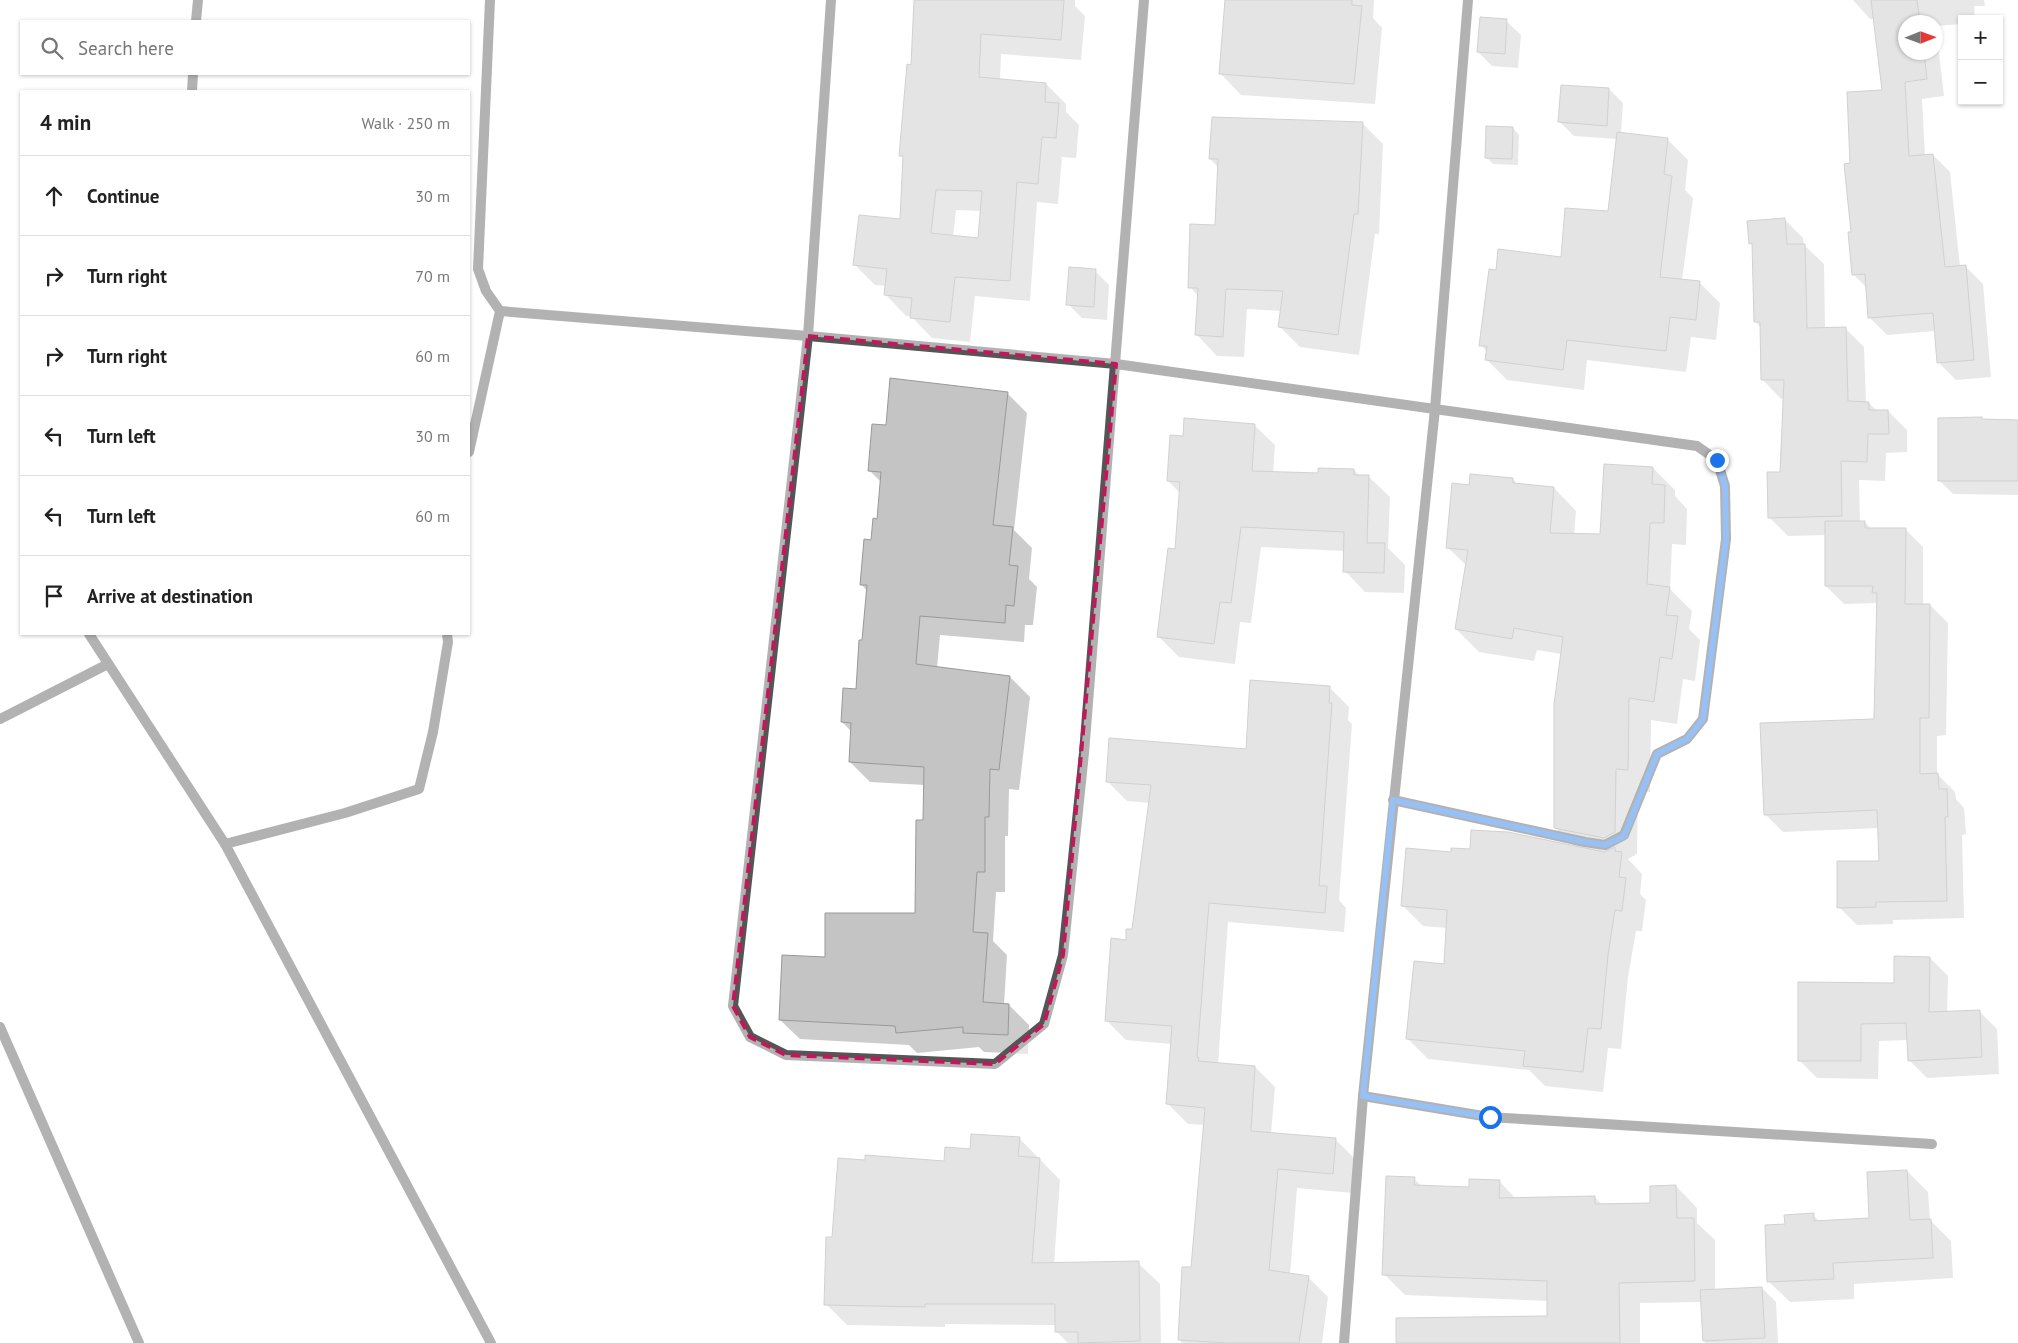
<!DOCTYPE html>
<html lang="en">
<head>
<meta charset="utf-8">
<style>
  :root { --surface:#fff; --page:#f6f6f6; --text:#222; --muted:#767676; --line:#e0e0e0 }
  body { margin:0; font-family:"PT Sans",sans-serif; background:var(--page); color:var(--text) }
  .controls { position:absolute; right:15px; top:15px; display:grid; overflow:hidden; border-radius:0px; box-shadow:0 1px 4px #0004 }
  .controls button { width:45px; height:45px; display:grid; place-items:center; padding:0; border:0; border-bottom:1px solid var(--line); background:var(--surface); color:var(--text); font:25px sans-serif }
  .compass { position:absolute; left:1898px; top:15px; width:45px; height:45px; border-radius:50%; background:var(--surface); box-shadow:0 1px 4px #0004; rotate:89deg }
  .stop { position:absolute; width:15px; height:15px; margin:-11px; border:4px solid #1a73e8; border-radius:50%; background:#fff }
  .stop.end { background:#1a73e8; border-color:#fff; box-shadow:0 1px 5px #0008 }
  .list { margin:0; padding:0; list-style:none }
  h2 { display:flex; justify-content:space-between; align-items:center; height:65px; margin:0; padding:0 20px; font-size:21px }
  h2 small { font-size:16px; font-weight:400; color:var(--muted) }
  .list li { display:grid; grid-template-columns:32px 1fr auto; gap:15px; align-items:center; box-sizing:border-box; height:80px; padding:0 20px; border-top:1px solid var(--line) }
  .list b { display:block; font-size:19px; white-space:nowrap }
  .list em { font-size:16px; font-style:normal; color:var(--muted) }
  .icon { flex:none; width:28px; height:28px; fill:none; stroke:currentColor; stroke-width:2; stroke-linecap:round; stroke-linejoin:round }
  .map { position:relative; flex:none; width:2018px; height:1343px; overflow:hidden }
  .search { position:absolute; background:var(--surface); box-shadow:0 1px 4px #0004; left:20px; top:20px; width:450px; height:55px; display:flex; align-items:center; gap:12px; box-sizing:border-box; padding:0 18px; border-radius:0px; color:var(--muted); font-size:19px }
  .panel { position:absolute; background:var(--surface); box-shadow:0 1px 4px #0004; left:20px; top:90px; width:450px; height:545px; border-radius:0px }
  .map>svg:first-child { display:block }
  .shadow { fill:#0003; fill-rule:evenodd }
  .building { fill:#c4c4c4; stroke:#999; fill-rule:evenodd }
  .lines { fill:none; stroke-linecap:round; stroke-linejoin:round }
  .street { stroke:#555; stroke-width:10 }
  .route { stroke:#1a73e8; stroke-width:6 }
  .marked { fill:none; stroke:#c2185b; stroke-width:4; stroke-dasharray:10 6; stroke-linejoin:round }
</style>
</head>
<body>
<div class="map">
<svg width="2018" height="1343" viewBox="0 0 2018 1343">
  <rect width="100%" height="100%" fill="#fff"/>
  <g class="shadow">
    <path d="M915,0H1075V6L1085,16L1081,60L1001,54L1000,80L1046,84L1066,104V112L1079,125L1076,158L1062,157L1058,204L1037,202L1030,301L975,296L970,342L932,338L911,316H906L886,295L887,286L875,285L855,265L902,221L904,159L900,155L912,66ZM956,210L982,211L979,239L953,237Z"/>
    <polygon points="1226,0 1374,0 1373,18 1382,28 1375,104 1241,95 1221,74"/>
    <polygon points="1853,0 1984,0 1985,6 1974,6 1975,19 1962,19 1962,24 1936,26 1936,22 1906,22 1906,52 1936,52 1936,27 1944,96 1922,99 1925,156 1933,155 1950,172 1960,267 1965,266 1983,284 1991,377 1956,380 1938,362 1935,331 1887,335 1869,317 1867,288 1853,274 1852,164 1883,91 1875,19 1870,19"/>
    <polygon points="1506,21 1521,35 1518,68 1492,66 1478,52"/>
    <polygon points="1609,89 1623,103 1621,134 1667,139 1688,160 1685,190 1693,198 1682,280 1699,282 1720,303 1716,340 1691,337 1686,372 1587,360 1584,390 1507,380 1486,359 1487,352 1481,345 1497,272 1562,259 1609,212 1618,139 1574,136 1560,122"/>
    <polygon points="1362,123 1383,144 1379,234 1375,234 1359,355 1300,347 1279,326 1282,311 1247,309 1244,357 1217,356 1197,335 1199,297 1190,287 1216,226 1219,168 1210,159"/>
    <polygon points="1513,128 1519,135 1518,165 1493,164 1486,157"/>
    <polygon points="1784,219 1803,238 1804,245 1824,264 1825,329 1845,328 1864,347 1866,403 1869,403 1877,411 1888,411 1907,430 1907,452 1886,453 1885,481 1859,480 1860,522 1865,522 1871,529 1905,529 1923,547 1923,605 1930,605 1948,623 1946,735 1937,736 1937,774 1955,792 1956,799 1964,808 1966,834 1962,835 1964,918 1893,920 1893,924 1857,925 1839,907 1881,862 1879,828 1783,832 1765,814 1875,720 1878,603 1844,604 1826,586 1826,535 1788,536 1769,517 1781,473 1784,398 1781,399 1763,380 1761,328 1755,321 1754,247 1750,243"/>
    <polygon points="1095,271 1109,285 1107,320 1082,318 1068,304"/>
    <polygon points="1007,393 1027,413 1014,530 1032,548 1029,579 1037,587 1033,625 1025,625 1024,642 940,635 937,668 1010,677 1030,697 1019,790 1009,789 1008,836 1005,836 1005,892 996,892 993,941 1007,955 1004,1005 1009,1005 1029,1025 1028,1054 984,1052 979,1047 917,1053 909,1045 800,1039 780,1020 826,959 916,914 924,821 925,785 870,782 850,762 852,732 842,722 858,690 867,591 861,584 878,520 882,483 870,471 887,427"/>
    <polygon points="1983,420 2018,421 2018,495 1953,494 1939,480"/>
    <polygon points="1254,425 1275,445 1273,473 1319,475 1354,470 1360,476 1369,477 1390,497 1388,548 1405,565 1404,593 1365,592 1345,571 1345,551 1261,547 1251,623 1240,622 1235,664 1179,657 1158,636 1176,550 1180,493 1168,481 1184,438"/>
    <polygon points="1653,468 1675,490 1675,496 1687,509 1686,545 1672,544 1670,589 1692,611 1689,629 1700,640 1695,681 1683,679 1677,724 1651,720 1650,792 1638,791 1637,854 1628,859 1642,874 1640,894 1646,900 1642,931 1636,931 1628,977 1621,1049 1608,1048 1603,1092 1545,1086 1529,1070 1428,1059 1407,1038 1445,965 1447,928 1423,926 1403,906 1452,853 1471,850 1575,847 1555,828 1562,654 1537,650 1534,661 1479,652 1456,629 1467,566 1447,547 1471,486 1513,479 1518,485 1554,488 1576,511 1574,534 1601,535"/>
    <polygon points="1329,687 1349,707 1348,720 1352,724 1339,900 1346,908 1344,932 1228,922 1218,1064 1255,1067 1275,1087 1271,1134 1335,1139 1355,1159 1353,1193 1297,1188 1290,1275 1308,1277 1328,1297 1322,1343 1182,1343 1179,1339 1192,1269 1205,1125 1188,1124 1168,1104 1172,1044 1126,1040 1106,1020 1127,941 1133,930 1150,803 1127,801 1107,781 1247,750"/>
    <polygon points="1930,958 1948,976 1947,1013 1979,1011 1997,1029 1999,1074 1927,1078 1909,1060 1908,1040 1879,1041 1878,1079 1817,1078 1799,1060"/>
    <polygon points="1019,1138 1060,1180 1054,1264 1138,1263 1160,1284 1161,1343 1068,1343 1056,1331 1056,1325 945,1324 945,1327 847,1325 826,1304 833,1239 866,1161 945,1163 971,1150"/>
    <polygon points="1907,1171 1928,1192 1930,1220 1951,1241 1953,1278 1854,1284 1854,1299 1790,1302 1768,1281 1786,1225 1813,1215 1820,1222 1871,1220"/>
    <polygon points="1414,1179 1423,1187 1470,1189 1499,1181 1516,1199 1595,1197 1602,1205 1651,1204 1676,1186 1697,1208 1697,1223 1715,1240 1715,1290 1762,1288 1776,1302 1778,1343 1706,1343 1704,1341 1702,1302 1640,1303 1640,1343 1397,1343 1548,1317 1548,1301 1405,1295 1384,1274"/>
  </g>
  <g class="building">
    <path d="M914,0H1064L1061,40L981,34L979,77L1046,83L1045,102L1059,103L1056,138L1042,137L1038,184L1017,182L1010,281L955,277L950,322L910,318L912,298L884,295L887,269L853,265L859,215L900,219L903,156H899L907,64L911,65ZM936,190L982,191L978,238L931,233Z"/>
    <polygon points="1225,0 1352,0 1352,5 1362,6 1354,84 1219,74"/>
    <polygon points="1871,0 1917,0 1920,22 1906,22 1906,52 1924,52 1927,79 1905,82 1909,156 1933,154 1945,267 1966,265 1974,360 1937,363 1933,313 1868,318 1865,274 1852,275 1848,232 1851,232 1844,164 1850,163 1847,92 1882,90"/>
    <polygon points="1480,17 1507,19 1505,54 1477,52"/>
    <polygon points="1561,85 1609,88 1607,126 1558,122"/>
    <polygon points="1212,117 1363,122 1358,214 1354,214 1338,335 1278,327 1283,291 1226,289 1223,337 1195,335 1198,288 1188,288 1190,224 1215,225 1218,159 1209,159"/>
    <polygon points="1486,126 1513,127 1512,159 1485,158"/>
    <polygon points="1617,132 1668,138 1664,174 1672,176 1660,277 1700,281 1696,320 1670,317 1666,351 1567,340 1563,370 1485,360 1487,346 1479,346 1489,269 1496,270 1498,249 1561,257 1565,208 1608,211"/>
    <polygon points="1785,218 1787,244 1805,244 1807,328 1846,327 1848,401 1869,402 1869,410 1888,410 1889,434 1868,434 1867,462 1841,461 1842,516 1768,518 1767,472 1780,472 1784,380 1761,380 1760,322 1754,322 1752,243 1749,244 1747,221"/>
    <polygon points="1069,267 1096,269 1094,307 1066,305"/>
    <polygon points="890,378 1008,392 993,525 1013,527 1009,565 1018,566 1014,606 1006,605 1005,623 920,616 916,664 1010,676 999,770 990,769 989,817 985,817 985,872 977,872 973,932 988,933 983,1002 1009,1004 1008,1035 963,1033 963,1027 896,1033 895,1026 779,1020 782,955 825,957 825,913 915,913 916,820 923,820 924,767 849,762 851,723 841,722 843,688 856,689 859,640 862,640 867,585 860,585 864,539 871,540 873,518 877,519 881,472 868,471 872,424 886,425"/>
    <polygon points="1982,417 1982,419 2018,420 2018,481 1938,481 1938,418"/>
    <polygon points="1184,418 1255,424 1252,471 1318,473 1318,468 1354,469 1354,475 1369,475 1367,543 1385,543 1384,573 1343,572 1344,532 1241,527 1231,603 1220,602 1214,644 1157,637 1168,548 1175,549 1180,482 1167,481 1170,435 1183,436"/>
    <polygon points="1604,464 1653,467 1652,484 1665,485 1664,523 1650,523 1647,584 1670,587 1666,615 1678,616 1672,659 1660,657 1654,702 1629,698 1628,770 1616,769 1615,832 1604,838 1554,828 1554,704 1563,637 1514,628 1512,639 1455,629 1468,550 1446,548 1452,483 1469,485 1470,474 1513,478 1513,483 1554,487 1550,533 1600,534"/>
    <polygon points="1825,521 1865,521 1865,528 1906,528 1905,604 1930,604 1929,718 1920,718 1920,774 1938,773 1939,789 1947,789 1948,817 1945,817 1947,901 1876,902 1876,907 1837,908 1837,861 1879,861 1877,810 1764,815 1760,723 1874,719 1877,593 1872,593 1873,586 1825,586"/>
    <polygon points="1250,680 1330,686 1329,703 1332,703 1319,886 1327,886 1325,913 1209,903 1197,1057 1199,1058 1198,1061 1255,1066 1251,1131 1336,1138 1333,1174 1278,1169 1269,1270 1309,1276 1299,1343 1228,1343 1178,1340 1182,1267 1191,1267 1205,1108 1166,1104 1172,1026 1105,1021 1111,938 1126,940 1126,929 1132,929 1151,785 1106,782 1109,738 1246,749"/>
    <polygon points="1471,830 1508,832 1604,852 1615,847 1615,851 1622,852 1619,877 1626,878 1622,911 1615,910 1608,955 1601,1029 1588,1028 1583,1072 1523,1066 1525,1051 1406,1039 1414,961 1444,964 1447,910 1401,906 1406,848 1451,852 1451,848 1470,849"/>
    <polygon points="1894,956 1930,957 1929,1012 1980,1010 1982,1057 1908,1061 1906,1023 1861,1024 1861,1061 1798,1061 1798,982 1894,983"/>
    <polygon points="971,1134 1020,1137 1018,1156 1040,1158 1032,1263 1139,1261 1140,1341 1078,1343 1078,1332 1055,1332 1055,1304 925,1304 925,1307 824,1305 826,1237 832,1237 838,1158 865,1160 865,1155 944,1161 945,1147 970,1149"/>
    <polygon points="1907,1170 1910,1220 1931,1219 1933,1258 1833,1263 1834,1279 1767,1282 1765,1225 1785,1224 1784,1215 1814,1213 1814,1221 1869,1218 1867,1172"/>
    <polygon points="1386,1176 1415,1177 1414,1185 1469,1187 1469,1179 1500,1180 1499,1198 1595,1196 1595,1204 1650,1203 1650,1186 1676,1185 1677,1218 1694,1218 1695,1281 1619,1283 1620,1343 1396,1343 1396,1318 1547,1316 1547,1281 1382,1275"/>
    <polygon points="1762,1287 1765,1338 1703,1341 1700,1290"/>
  </g>
  <g class="lines">
    <g class="street">
      <polyline points="831,0 808,336 733,1006 750,1037 786,1055 995,1064 1044,1024 1063,955 1084,753 1144,0"/>
      <polyline points="196,21 198,0"/>
      <polyline points="192,91 193,74"/>
      <polyline points="500,311 808,336 1116,364 1697,446 1717,460 1725,486 1726,539 1703,719 1687,739 1657,754 1624,835 1605,845 1585,842 1393,800"/>
      <polyline points="469,452 500,311 486,291 478,269 490,0"/>
      <polyline points="89,634 225,844 491,1343"/>
      <polyline points="0,719 108,664"/>
      <polyline points="225,844 345,813 419,789 433,732 448,642 447,634"/>
      <polyline points="0,1027 139,1343"/>
      <polyline points="1363,1096 1489,1117 1932,1144"/>
      <polyline points="1344,1343 1363,1096 1435,409 1468,0"/>
    </g>
  </g>
  <g class="lines">
    <polyline class="route" points="1490,1117 1363,1096 1393,800 1585,842 1605,845 1624,836 1657,754 1687,739 1703,719 1726,539 1725,486 1717,460"/>
  </g>
  <path d="M0 0H2018V1343H0ZM808,336L1116,364L1063,955L1044,1024L995,1064L786,1055L750,1037L733,1006Z" fill="#fff" fill-opacity=".55" fill-rule="evenodd"/>
  <path class="marked" d="M808,336L1116,364L1063,955L1044,1024L995,1064L786,1055L750,1037L733,1006Z"/>
</svg>
<div class="controls">
<button>+</button>
<button>−</button>
</div>
<svg class="compass" viewBox="-18 -18 36 36"><path d="M0-13l5 13h-10z" fill="#e53935"/><path d="M0 13l5-13h-10z" fill="#767676"/></svg>
<div class="stop" style="left:1490px;top:1117px"></div>
<div class="stop end" style="left:1717px;top:460px"></div>
<div class="search"><svg class="icon" aria-label="search" viewBox="0 0 24 24"><circle cx="10" cy="10" r="6"/><path d="M15 15l6 6"/></svg>Search here</div>
<section class="panel">
<h2>4 min<small>Walk · 250 m</small></h2>
<ul class="list">
<li><svg class="icon" aria-label="ahead" viewBox="0 0 24 24"><path d="M12 20V5M6 11l6-6 6 6"/></svg><div><b>Continue</b></div><em>30 m</em></li>
<li><svg class="icon" aria-label="right" viewBox="0 0 24 24"><path d="M7 20v-9h11M14 6l5 5-5 5"/></svg><div><b>Turn right</b></div><em>70 m</em></li>
<li><svg class="icon" aria-label="right" viewBox="0 0 24 24"><path d="M7 20v-9h11M14 6l5 5-5 5"/></svg><div><b>Turn right</b></div><em>60 m</em></li>
<li><svg class="icon" aria-label="left" viewBox="0 0 24 24"><path d="M17 20v-9H6M10 6l-5 5 5 5"/></svg><div><b>Turn left</b></div><em>30 m</em></li>
<li><svg class="icon" aria-label="left" viewBox="0 0 24 24"><path d="M17 20v-9H6M10 6l-5 5 5 5"/></svg><div><b>Turn left</b></div><em>60 m</em></li>
<li><svg class="icon" aria-label="arrive" viewBox="0 0 24 24"><path d="M6 21V4h12l-3 4 3 4H6"/></svg><div><b>Arrive at destination</b></div></li>
</ul>
</section>
</div>
</body>
</html>
